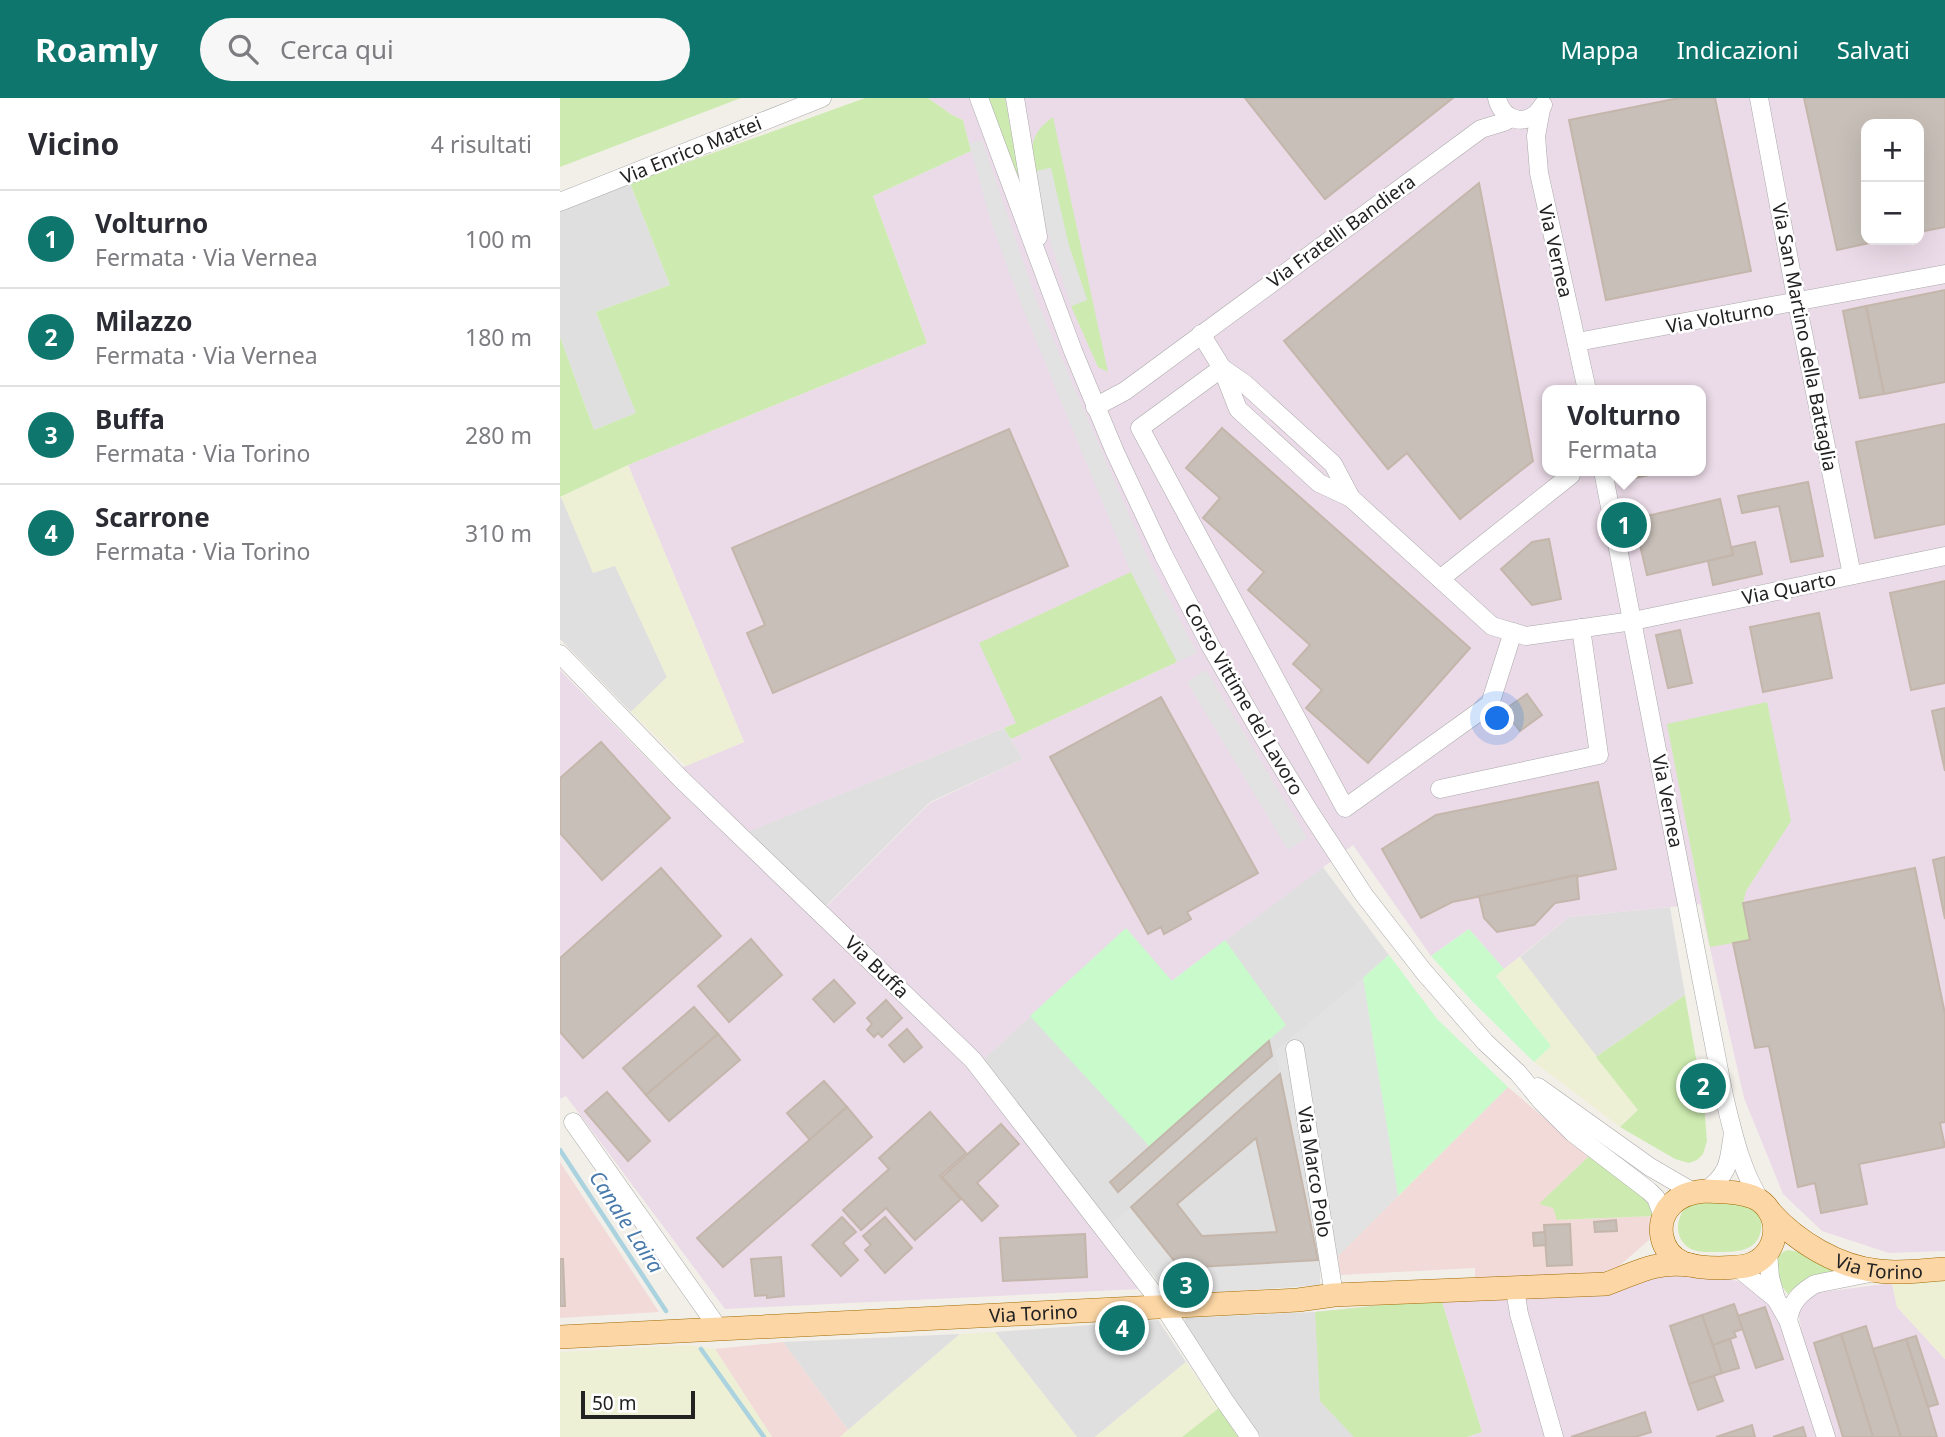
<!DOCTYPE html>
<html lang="it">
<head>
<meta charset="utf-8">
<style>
  :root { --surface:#fff; --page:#f7f7f7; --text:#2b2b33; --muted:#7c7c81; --line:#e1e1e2; --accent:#0f766e }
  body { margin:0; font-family:"Noto Sans",sans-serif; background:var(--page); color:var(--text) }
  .controls { position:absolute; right:21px; top:21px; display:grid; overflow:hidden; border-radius:14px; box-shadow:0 7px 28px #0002 }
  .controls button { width:63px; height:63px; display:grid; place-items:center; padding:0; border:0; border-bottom:2px solid var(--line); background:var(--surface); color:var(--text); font:35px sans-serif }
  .scale { position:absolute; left:21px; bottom:18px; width:114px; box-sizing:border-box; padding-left:7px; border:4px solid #222; border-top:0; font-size:19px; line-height:24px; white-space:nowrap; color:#222; -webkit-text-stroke:5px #fff; paint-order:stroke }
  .you { position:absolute; left:938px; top:621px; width:24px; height:24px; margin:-18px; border:5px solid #fff; border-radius:50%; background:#1a73e8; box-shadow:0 0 0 10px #1a73e833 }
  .badge { display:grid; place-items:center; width:46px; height:46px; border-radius:50%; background:var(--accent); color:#fff; font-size:23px; font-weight:700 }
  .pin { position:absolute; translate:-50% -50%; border:4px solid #fff; box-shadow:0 2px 7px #0006 }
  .popup { position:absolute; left:982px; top:287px; width:164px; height:91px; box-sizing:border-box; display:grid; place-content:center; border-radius:14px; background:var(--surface); filter:drop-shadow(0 2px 5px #0005); font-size:23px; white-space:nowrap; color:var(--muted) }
  .popup b { font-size:26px; color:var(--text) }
  .popup::after { content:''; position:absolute; left:50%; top:100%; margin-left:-14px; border:14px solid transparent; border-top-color:var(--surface) }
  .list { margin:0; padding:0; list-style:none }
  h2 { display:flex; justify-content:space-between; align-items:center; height:91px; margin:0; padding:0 28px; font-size:30px }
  h2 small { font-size:23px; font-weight:400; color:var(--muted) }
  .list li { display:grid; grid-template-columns:46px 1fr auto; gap:21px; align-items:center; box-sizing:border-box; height:98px; padding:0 28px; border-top:2px solid var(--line) }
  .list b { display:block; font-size:26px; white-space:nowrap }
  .list p { margin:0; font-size:23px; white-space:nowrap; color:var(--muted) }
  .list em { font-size:23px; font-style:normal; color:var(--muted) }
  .icon { flex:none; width:38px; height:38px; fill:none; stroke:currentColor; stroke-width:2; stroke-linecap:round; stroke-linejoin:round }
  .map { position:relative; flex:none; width:1385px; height:1339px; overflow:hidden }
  header { display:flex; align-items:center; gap:42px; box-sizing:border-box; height:98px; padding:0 35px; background:var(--accent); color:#fff }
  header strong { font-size:33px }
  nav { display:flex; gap:38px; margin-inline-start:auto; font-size:24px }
  .search { width:490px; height:63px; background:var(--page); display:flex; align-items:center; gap:18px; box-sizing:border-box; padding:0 24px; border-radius:38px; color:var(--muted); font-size:26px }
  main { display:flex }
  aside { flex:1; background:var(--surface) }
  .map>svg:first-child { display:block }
  .residential { fill:#e0dfdf }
  .commercial { fill:#f2dad9 }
  .industrial { fill:#ebdbe8; fill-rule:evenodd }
  .farmland { fill:#eef0d5 }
  .grass { fill:#cdebb0 }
  .park { fill:#c8facc }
  .parking { fill:#e2e2e2 }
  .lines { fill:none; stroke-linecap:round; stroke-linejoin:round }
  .stream { stroke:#aad3df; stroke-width:4.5 }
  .building { fill:#c7bfb8; stroke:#c4b6ab; stroke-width:2; fill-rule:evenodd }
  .minor-casing { stroke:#a9a9a9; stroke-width:19 }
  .major-casing { stroke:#a06b00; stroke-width:24 }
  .minor { stroke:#fff; stroke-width:18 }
  .major { stroke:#fcd6a4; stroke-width:23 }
  .labels { text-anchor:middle; stroke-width:5; stroke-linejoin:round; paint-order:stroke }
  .street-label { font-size:19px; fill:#222; stroke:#fff }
  .water-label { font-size:21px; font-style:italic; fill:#4a7aab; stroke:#fff }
</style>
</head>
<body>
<header>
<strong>Roamly</strong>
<div class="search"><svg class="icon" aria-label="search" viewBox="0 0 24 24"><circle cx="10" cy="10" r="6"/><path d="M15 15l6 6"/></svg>Cerca qui</div>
<nav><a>Mappa</a><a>Indicazioni</a><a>Salvati</a></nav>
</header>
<main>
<aside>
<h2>Vicino<small>4 risultati</small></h2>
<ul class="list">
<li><span class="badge">1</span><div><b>Volturno</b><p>Fermata · Via Vernea</p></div><em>100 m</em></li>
<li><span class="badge">2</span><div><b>Milazzo</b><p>Fermata · Via Vernea</p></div><em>180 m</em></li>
<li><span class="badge">3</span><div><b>Buffa</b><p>Fermata · Via Torino</p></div><em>280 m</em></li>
<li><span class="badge">4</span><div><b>Scarrone</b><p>Fermata · Via Torino</p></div><em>310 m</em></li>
</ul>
</aside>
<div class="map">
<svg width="1385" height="1339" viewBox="0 0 1385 1339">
  <rect width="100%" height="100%" fill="#f2efe9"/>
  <g class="residential">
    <polygon points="70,85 110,187 36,214 77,315 34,332 0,239 0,113"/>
    <polygon points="0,399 55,467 107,579 71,614 0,541"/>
    <polygon points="444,630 463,661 370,704 264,810 187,734"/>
    <polygon points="762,768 829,857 803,880 838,1098 771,1165 760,1169 760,1187 627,1196 603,1189 420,964 566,830 613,883"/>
    <polygon points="1110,809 1125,897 1036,959 960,859 1009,819"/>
    <polygon points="881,1201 907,1339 701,1339 624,1230 625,1220 755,1214"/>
    <polygon points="598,1222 626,1264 535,1339 517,1339 435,1234"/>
    <polygon points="400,1236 288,1332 223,1244"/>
  </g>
  <g class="commercial">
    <polygon points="948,989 1029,1058 980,1106 993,1110 998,1122 1094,1118 1089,1142 1058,1169 1031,1178 915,1182 915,1170 780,1177 778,1158"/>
    <polygon points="0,1064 99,1214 0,1220"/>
    <polygon points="223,1244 288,1332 280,1339 212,1339 155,1251"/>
  </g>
  <g class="industrial">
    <path d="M368,0H1385V1153L1329,1155L1262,1133L1223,1096L1184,1000L1140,806L1009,819L944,871L909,831L871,858L793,747L612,883L566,831L412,972L580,1191L165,1211L6,998L0,1001V572L103,677L184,644L68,367L367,245L313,98L411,53L403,22L392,17ZM1306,26H1359V142H1306ZM987,292H1141V373H987ZM617,564L451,641L463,661L370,705L265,810L188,734L456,625Z"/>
    <polygon points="1099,1171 1159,1178 1191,1187 1211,1202 1226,1232 1241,1229 1237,1211 1255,1195 1332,1185 1337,1209 1385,1261 1385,1339 907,1339 922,1334 881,1201"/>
  </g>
  <g class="farmland">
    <polygon points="68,367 184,644 126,668 71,614 107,579 55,468 33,475 1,399"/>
    <polygon points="960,859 1078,1012 1060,1029 974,964 991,948 936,877"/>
    <polygon points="1385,1181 1385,1261 1337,1209 1332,1185"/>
    <polygon points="435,1234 517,1339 280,1339 400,1236"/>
    <polygon points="129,1247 155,1251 212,1339 0,1339 0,1254"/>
    <polygon points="626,1264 678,1339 535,1339"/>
  </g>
  <g class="grass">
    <polygon points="0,0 181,0 0,69"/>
    <polygon points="305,0 368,0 392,17 403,22 411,53 313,98 367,245 68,367 0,399 0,239 34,332 76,315 36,214 110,187 70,85"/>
    <polygon points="428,0 445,0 469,128"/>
    <path d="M493,19L548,274L538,269L511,208L527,202L509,148L490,70L473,74C471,47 470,36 493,19Z"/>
    <polygon points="571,474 617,564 451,641 444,630 456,625 419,545"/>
    <polygon points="1207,604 1231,723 1186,793 1183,805 1190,842 1150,849 1107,626"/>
    <polygon points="1125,897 1144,1006 1147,1043 1143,1056 1137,1062 1129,1065 1115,1061 1060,1029 1078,1012 1036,959"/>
    <polygon points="1029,1058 1078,1090 1089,1102 1094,1118 997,1122 993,1110 979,1106"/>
    <path d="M1182,1102C1192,1109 1204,1118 1201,1132C1197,1154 1176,1154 1158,1154C1149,1154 1139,1155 1131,1151C1112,1140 1116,1118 1129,1105Z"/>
    <path d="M1228,1152L1239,1154L1279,1173C1255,1176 1245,1178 1228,1196C1218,1185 1207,1158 1228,1152Z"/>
    <polygon points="881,1201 922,1334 907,1339 794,1339 760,1303 755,1214"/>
    <polygon points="659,1310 678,1339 622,1339"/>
  </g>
  <g class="park">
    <polygon points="566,830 612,883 665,842 726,927 590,1049 470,918"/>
    <polygon points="909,831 944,871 936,878 991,948 974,964 913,904 871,858"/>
    <polygon points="829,857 877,921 948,989 838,1098 803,880"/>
  </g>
  <g class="parking">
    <polygon points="422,42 476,201 590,465 637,555 617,564 571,474 461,206 431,124 409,45"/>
    <polygon points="491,70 509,148 527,202 511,208 489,140 473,74"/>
    <polygon points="646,572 747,740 728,752 627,584"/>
    <polygon points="803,880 838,1098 771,1165 760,1169 760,1187 627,1196 603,1189 551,1126 571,1109 620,1170 758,1162 715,953"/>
  </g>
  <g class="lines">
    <g class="stream">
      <polyline points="0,1052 106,1213"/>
      <polyline points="141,1251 204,1339"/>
    </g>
  </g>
  <g class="building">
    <polygon points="685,0 893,0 765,101"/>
    <polygon points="1119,0 1155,0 1191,173 1046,202 1009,22"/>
    <polygon points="1244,0 1385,0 1385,129 1359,134 1359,26 1306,26 1306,142 1323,142 1277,152"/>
    <polygon points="919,85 973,363 900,421 847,355 828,371 724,243"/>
    <polygon points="1385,192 1385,284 1324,296 1306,208"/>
    <polygon points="1306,208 1324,296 1300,300 1283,213"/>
    <polygon points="1385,326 1385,426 1315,440 1296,344"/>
    <polygon points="662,330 910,550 808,665 746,610 762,592 733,566 750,547 688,492 704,474 643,420 660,400 626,370"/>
    <polygon points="449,331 508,468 213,595 187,535 205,527 172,450"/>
    <polygon points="1068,373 1108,373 1070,381"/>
    <polygon points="1248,384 1263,458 1231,464 1219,408 1182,415 1178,398"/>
    <polygon points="1160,401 1173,457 1087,477 1074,421"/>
    <polygon points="989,441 1001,501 972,507 941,471 972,444"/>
    <polygon points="1195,444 1202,476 1153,487 1148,463 1173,457 1172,449"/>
    <polygon points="1385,483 1385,585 1351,592 1330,495"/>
    <polygon points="1259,515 1272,580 1203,594 1190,529"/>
    <polygon points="1120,532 1132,585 1108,590 1096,537"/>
    <polygon points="967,596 982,617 960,633 944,612"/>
    <polygon points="601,599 698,775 627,814 631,821 604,836 601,829 588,836 490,659"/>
    <polygon points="1385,610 1385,673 1372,613"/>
    <polygon points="41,644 110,720 42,782 0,735 0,680"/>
    <polygon points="1038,684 1056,771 892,804 861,820 822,751 876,717"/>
    <polygon points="1385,759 1385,821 1373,762"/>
    <polygon points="101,770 161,838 23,960 0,934 0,860"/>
    <polygon points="1355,770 1385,916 1385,1024 1380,1025 1385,1049 1299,1066 1307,1106 1261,1115 1255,1085 1238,1089 1209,948 1195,950 1173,845 1190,842 1183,805"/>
    <polygon points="1017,777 1019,801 995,805 974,827 937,834 924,820 919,798"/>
    <polygon points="191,841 222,877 169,924 138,888"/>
    <polygon points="274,882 295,905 274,924 253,901"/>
    <polygon points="326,902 342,920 322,939 318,935 314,939 307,932 312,926 307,920"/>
    <polygon points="134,909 158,936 86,997 63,970"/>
    <polygon points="347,931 362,949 344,964 329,947"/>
    <polygon points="158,936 180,962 109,1023 86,997"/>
    <polygon points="709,943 712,958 558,1094 550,1084"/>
    <path d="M720,976L758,1162L620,1170L571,1109ZM696,1040L717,1134L642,1138L617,1106Z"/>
    <polygon points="264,983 287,1009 250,1042 227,1015"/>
    <polygon points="47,994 90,1043 68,1063 25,1013"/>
    <polygon points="287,1009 312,1039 163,1169 137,1140"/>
    <polygon points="370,1014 406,1055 380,1078 401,1101 355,1142 326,1110 301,1132 283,1112 329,1071 319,1060"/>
    <polygon points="441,1026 459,1046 417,1085 438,1108 422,1123 382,1079"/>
    <polygon points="282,1119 296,1134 283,1145 298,1162 281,1178 252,1147"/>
    <polygon points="325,1119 352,1150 325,1175 305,1152 311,1147 303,1138"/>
    <polygon points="1056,1122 1057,1133 1035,1134 1034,1124"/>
    <polygon points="1010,1126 1012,1167 987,1168 984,1127"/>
    <polygon points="985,1134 986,1147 974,1148 973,1135"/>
    <polygon points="525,1136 527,1179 443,1183 440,1140"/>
    <polygon points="221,1159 224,1198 207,1200 207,1197 195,1198 191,1161"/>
    <polygon points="0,1161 3,1161 5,1208 0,1208"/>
    <polygon points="1174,1206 1183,1231 1174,1234 1176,1239 1153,1247 1142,1217"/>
    <polygon points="1205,1209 1223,1261 1196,1270 1178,1218"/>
    <polygon points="1142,1217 1162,1275 1129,1286 1110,1228"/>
    <polygon points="1306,1228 1313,1251 1341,1339 1313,1339 1281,1236"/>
    <polygon points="1281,1236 1313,1339 1283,1339 1254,1245"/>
    <polygon points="1356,1238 1378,1306 1368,1309 1346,1241"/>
    <polygon points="1170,1241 1179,1270 1162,1275 1153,1247"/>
    <polygon points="1346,1241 1368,1309 1377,1339 1341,1339 1313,1251"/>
    <polygon points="1154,1278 1163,1303 1138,1312 1129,1286"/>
    <polygon points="1085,1314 1091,1334 1075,1339 1011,1339"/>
    <polygon points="1192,1327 1195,1339 1156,1339"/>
    <polygon points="1243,1329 1246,1339 1213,1339"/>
  </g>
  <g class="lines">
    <g class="minor-casing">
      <g id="minor">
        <polyline points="419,0 513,253 555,354 603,456 650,547 701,635 751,716 804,797 864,874 925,944 958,975 982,1004 1013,1035 1089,1093 1096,1100 1103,1118"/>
        <polyline points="455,0 478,139"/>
        <path d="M937,0C943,25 970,30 983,7"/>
        <polyline points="1199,0 1237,205 1292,477"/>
        <polyline points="981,11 976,38 979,75 1027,292"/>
        <polyline points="0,104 262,0"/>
        <polyline points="641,236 662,270 678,311 759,385 791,400 932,528 966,538 1073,523 1385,458"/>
        <polyline points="1017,244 1385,176"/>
        <polyline points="662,270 580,330 785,710 930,606 953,534"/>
        <polyline points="662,270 684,285 773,366 791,400"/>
        <polyline points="535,309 565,293 921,31 944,24 951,20"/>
        <path d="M1043,373L1164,998C1173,1035 1181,1073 1202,1105"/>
        <polyline points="880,481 1011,377"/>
        <polyline points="0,556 121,681 413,962 604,1209 664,1302 690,1339"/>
        <polyline points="880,691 1039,657 1021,530"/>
        <polyline points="735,951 774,1197"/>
        <polyline points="978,989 1090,1069 1133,1094"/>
        <polyline points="13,1024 159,1231"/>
        <path d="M1145,1093C1167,1078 1169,1066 1172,1041"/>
        <polyline points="1208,1154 1210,1179 1216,1201 1228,1222 1266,1339"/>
        <polyline points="1177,1169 1216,1201"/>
        <polyline points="955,1191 959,1216 994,1339"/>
        <path d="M1228,1222C1231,1204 1240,1195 1255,1186L1315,1174"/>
      </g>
    </g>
    <g class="major-casing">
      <g id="major">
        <path d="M1145,1093C1160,1094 1178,1093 1193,1099C1223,1112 1221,1154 1192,1166C1182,1170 1171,1169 1160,1170C1148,1170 1134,1169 1123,1165C1100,1155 1094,1125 1111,1107C1120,1097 1132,1094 1145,1093Z"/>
        <path id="s1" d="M1210,1114C1237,1144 1278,1169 1319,1173C1340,1176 1363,1172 1385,1171"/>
        <path id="s2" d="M0,1239L738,1202L774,1197L1046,1186C1079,1174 1094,1163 1130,1167"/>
      </g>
    </g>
    <use href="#minor" class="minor"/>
    <use href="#major" class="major"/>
  </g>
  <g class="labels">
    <g class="street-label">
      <text transform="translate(131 52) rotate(-22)" y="7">Via Enrico Mattei</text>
      <text transform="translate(781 133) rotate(-36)" y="7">Via Fratelli Bandiera</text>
      <text transform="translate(996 153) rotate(77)" y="7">Via Vernea</text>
      <text transform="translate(1160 219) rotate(-10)" y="7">Via Volturno</text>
      <text transform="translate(1245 239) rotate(79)" y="7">Via San Martino della Battaglia</text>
      <text transform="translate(1229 490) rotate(-12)" y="7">Via Quarto</text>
      <text transform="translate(684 601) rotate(60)" y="7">Corso Vittime del Lavoro</text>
      <text transform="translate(1108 703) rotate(79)" y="7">Via Vernea</text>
      <text transform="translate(317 869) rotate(44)" y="7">Via Buffa</text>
      <text transform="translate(755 1074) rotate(81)" y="7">Via Marco Polo</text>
      <text dy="7" stroke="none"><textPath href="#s1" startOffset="126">Via Torino</textPath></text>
      <text dy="7" stroke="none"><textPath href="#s2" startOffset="474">Via Torino</textPath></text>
    </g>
    <g class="water-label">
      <text transform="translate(66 1124) rotate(57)" y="7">Canale Laira</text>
    </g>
  </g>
</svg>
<div class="controls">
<button>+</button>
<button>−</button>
</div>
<div class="scale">50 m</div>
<div class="you"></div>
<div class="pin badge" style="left:1064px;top:427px">1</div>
<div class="popup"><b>Volturno</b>Fermata</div>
<div class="pin badge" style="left:1143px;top:988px">2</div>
<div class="pin badge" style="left:626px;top:1187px">3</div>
<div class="pin badge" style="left:562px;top:1230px">4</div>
</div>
</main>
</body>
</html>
